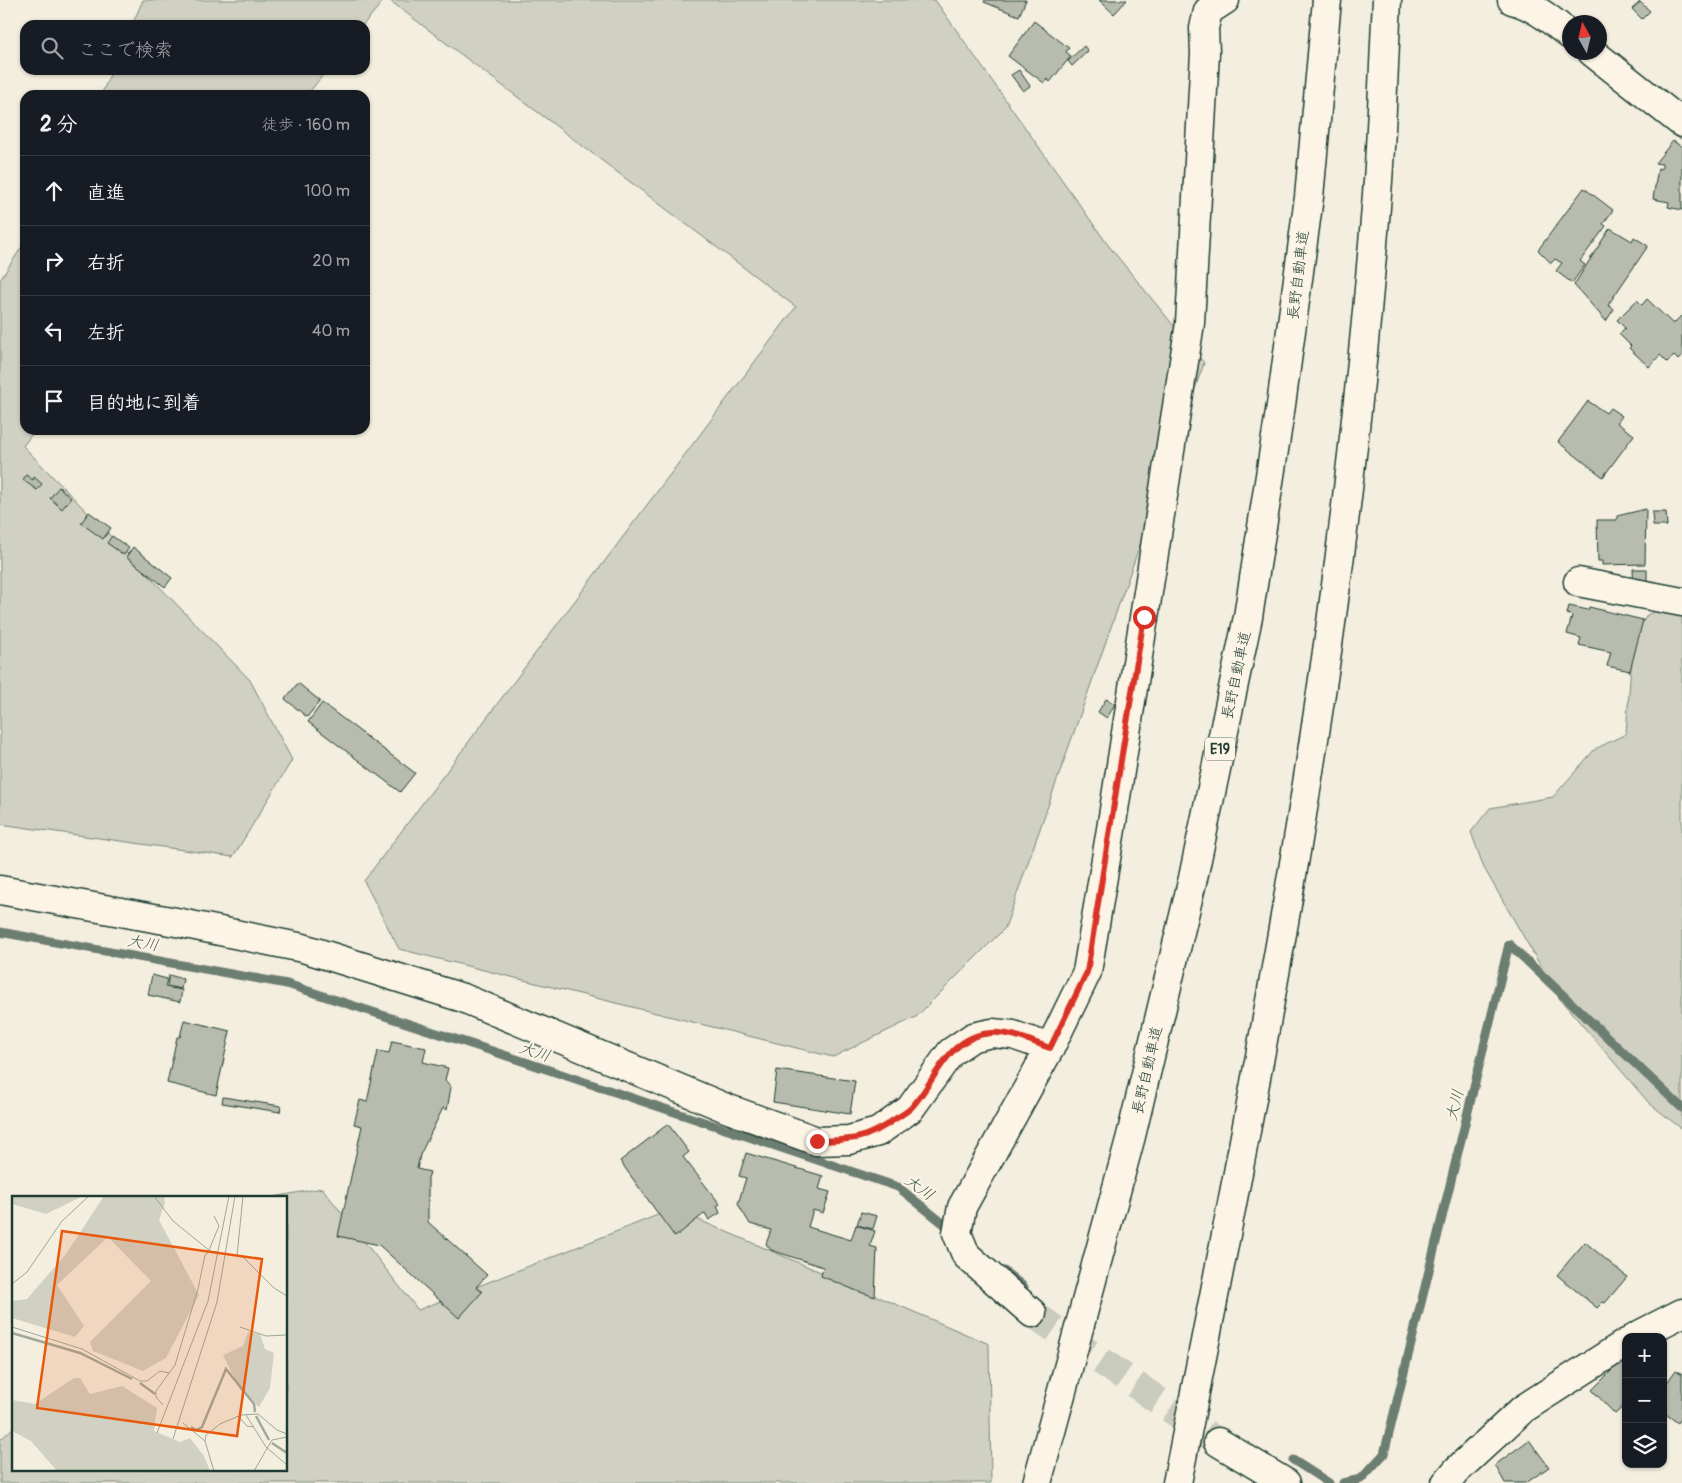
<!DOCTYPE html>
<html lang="ja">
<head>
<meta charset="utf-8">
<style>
  :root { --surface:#171b24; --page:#242831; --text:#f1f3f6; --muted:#9ea1a6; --line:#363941 }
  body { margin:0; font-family:Pangolin,"Klee One",sans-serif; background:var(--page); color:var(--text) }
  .controls { position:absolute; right:15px; bottom:15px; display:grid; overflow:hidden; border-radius:10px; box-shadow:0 1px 4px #0004 }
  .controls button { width:45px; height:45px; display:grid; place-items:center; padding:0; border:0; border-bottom:1px solid var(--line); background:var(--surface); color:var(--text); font:25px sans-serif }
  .compass { position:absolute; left:1562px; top:15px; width:45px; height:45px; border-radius:50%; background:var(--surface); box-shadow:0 1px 4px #0004; rotate:352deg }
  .stop { position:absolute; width:15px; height:15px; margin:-11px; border:4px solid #d93025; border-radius:50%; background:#fff }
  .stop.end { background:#d93025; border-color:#fff; box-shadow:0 1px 5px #0008 }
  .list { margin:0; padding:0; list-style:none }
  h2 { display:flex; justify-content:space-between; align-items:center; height:65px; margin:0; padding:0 20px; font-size:21px }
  h2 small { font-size:16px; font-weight:400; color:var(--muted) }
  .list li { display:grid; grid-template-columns:32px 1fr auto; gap:15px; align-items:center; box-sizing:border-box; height:70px; padding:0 20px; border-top:1px solid var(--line) }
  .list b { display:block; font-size:19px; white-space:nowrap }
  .list em { font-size:16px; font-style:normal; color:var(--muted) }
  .icon { flex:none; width:28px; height:28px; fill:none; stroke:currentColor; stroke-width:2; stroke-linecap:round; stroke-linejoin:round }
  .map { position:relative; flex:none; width:1682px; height:1483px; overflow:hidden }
  .search { position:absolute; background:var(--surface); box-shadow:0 1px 4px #0004; left:20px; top:20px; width:350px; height:55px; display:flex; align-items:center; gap:12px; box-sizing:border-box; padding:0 18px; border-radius:15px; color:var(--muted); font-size:19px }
  .panel { position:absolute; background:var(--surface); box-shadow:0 1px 4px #0004; left:20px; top:90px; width:350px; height:345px; border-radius:15px }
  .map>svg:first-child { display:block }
  .green { fill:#d0d1c2; stroke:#78877b }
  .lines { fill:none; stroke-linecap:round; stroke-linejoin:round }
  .stream { stroke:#6c7d72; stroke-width:9 }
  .building { fill:#b8bcae; stroke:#1f3d34 }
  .street-tunnel { stroke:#c9cbbc; stroke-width:28; stroke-dasharray:28 14; stroke-linecap:butt }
  .street-casing { stroke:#1f3d34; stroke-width:31 }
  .highway-casing { stroke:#1f3d34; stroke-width:31 }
  .street { stroke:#fcf5e5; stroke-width:28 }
  .highway { stroke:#fcf5e5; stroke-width:28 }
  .route { stroke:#d93025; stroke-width:6 }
  .labels { text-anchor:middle; stroke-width:4; stroke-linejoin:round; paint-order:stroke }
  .shield { fill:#fcf5e5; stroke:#617469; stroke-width:1 }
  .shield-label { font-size:14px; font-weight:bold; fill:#1f3d34 }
  .street-label { font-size:15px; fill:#1f3d34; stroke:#fcf5e5 }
  .water-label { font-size:16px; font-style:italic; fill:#465d53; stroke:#fcf5e5 }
  .inset-river { fill:none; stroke:#a0a89b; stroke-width:2.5 }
  .inset-road { fill:none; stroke:#9ea79a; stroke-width:1 }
  .view { fill:#e8590c; fill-opacity:0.15; stroke:#e8590c; stroke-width:2.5 }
  .inset-edge { fill:none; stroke:#1f3d34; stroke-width:2.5 }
</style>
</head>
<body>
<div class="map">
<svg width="1682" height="1483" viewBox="0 0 1682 1483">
  <rect width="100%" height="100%" fill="#f3eede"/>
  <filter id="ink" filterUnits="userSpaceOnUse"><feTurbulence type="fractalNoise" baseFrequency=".02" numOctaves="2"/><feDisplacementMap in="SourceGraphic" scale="10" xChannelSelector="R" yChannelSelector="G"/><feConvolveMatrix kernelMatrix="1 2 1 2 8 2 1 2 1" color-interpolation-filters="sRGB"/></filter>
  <g filter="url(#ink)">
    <g class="green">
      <polygon points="143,0 384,0 363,25 132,25"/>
      <polygon points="389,0 935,0 1108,245 1204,363 1005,928 916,1017 833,1057 399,949 364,881 796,307"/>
      <polygon points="112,70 327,70 307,95 101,95"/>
      <polygon points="25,242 25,430 35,430 23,446 250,680 292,760 233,857 0,824 0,280"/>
      <polygon points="1672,602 1682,604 1682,1129 1649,1103 1559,998 1484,868 1471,832 1490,808 1553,797 1595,749 1626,734 1633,638 1647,615"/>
      <polygon points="322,1188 418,1310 673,1209 989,1344 991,1483 0,1483 0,1440 14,1427 14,1469 286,1469 286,1197 274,1197"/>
    </g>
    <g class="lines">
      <g class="stream">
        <polyline points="0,932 287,984 492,1051 898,1187 954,1232"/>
        <polyline points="1004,1271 1024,1287"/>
        <polyline points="1293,1460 1329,1483"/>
        <polyline points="1343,1483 1361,1479 1384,1454 1509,944 1682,1108"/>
      </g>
    </g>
    <g class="building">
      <polygon points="985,0 1026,0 1019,16 984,2"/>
      <polygon points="1099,0 1127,0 1114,14"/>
      <polygon points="1640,2 1650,11 1642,19 1632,9"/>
      <polygon points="1034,21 1069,48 1066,52 1071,56 1050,82 1047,79 1044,83 1008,56"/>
      <polygon points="1084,46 1088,51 1072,66 1068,61"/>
      <polygon points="1019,70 1030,86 1023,91 1011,75"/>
      <polygon points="1673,141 1682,147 1682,210 1668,207 1669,202 1653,199 1658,168 1662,169 1662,164 1655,163"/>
      <polygon points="1584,188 1613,210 1603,224 1606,226 1580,261 1585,265 1572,283 1556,271 1562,263 1555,259 1551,263 1538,250"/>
      <polygon points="1610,228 1632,241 1634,237 1648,246 1608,305 1614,309 1606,321 1574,285"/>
      <polygon points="1647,299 1673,324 1682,315 1682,356 1678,360 1674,356 1667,362 1660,355 1649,367 1629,348 1631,346 1619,334 1625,328 1617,320 1637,300 1642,305"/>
      <polygon points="1588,401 1606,413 1610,408 1622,416 1617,423 1634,435 1603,477 1558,442"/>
      <polygon points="26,475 33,480 34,477 42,484 37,490 23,480"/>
      <polygon points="59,487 71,498 62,509 50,498"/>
      <polygon points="1646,509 1645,564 1602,565 1602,561 1598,561 1597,520 1617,520 1617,516"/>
      <polygon points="89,512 111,528 103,539 81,523"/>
      <polygon points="1652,512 1666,512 1667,526 1653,526"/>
      <polygon points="112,536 129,548 124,555 107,543"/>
      <polygon points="133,547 172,578 165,587 126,557"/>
      <polygon points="1633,569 1647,569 1647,589 1634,589"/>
      <polygon points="1569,606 1588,610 1589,607 1643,620 1630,671 1607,666 1611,652 1579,645 1581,638 1567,634 1572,616 1567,614"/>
      <polygon points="298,683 320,701 307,717 285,699"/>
      <polygon points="1106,699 1115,704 1107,718 1098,712"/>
      <polygon points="322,703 415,773 400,792 308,722"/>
      <polygon points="152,975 167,979 165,987 182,990 180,1002 148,995"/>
      <polygon points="169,975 183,979 181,989 167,986"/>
      <polygon points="184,1020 230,1031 216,1095 167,1083 177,1037 180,1037"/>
      <polygon points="392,1041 426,1048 423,1062 448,1068 445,1080 451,1087 447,1110 443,1108 420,1155 417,1169 430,1172 428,1178 428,1222 487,1275 476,1287 482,1292 459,1318 379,1245 338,1236 362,1126 354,1124 360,1100 367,1102 378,1051 389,1053"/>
      <polygon points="777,1070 855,1081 850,1114 773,1102"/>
      <polygon points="223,1097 281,1106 280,1112 222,1103"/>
      <polygon points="668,1124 689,1152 683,1157 720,1204 717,1206 720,1213 709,1220 705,1213 675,1237 620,1161"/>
      <polygon points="746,1153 823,1176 819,1189 830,1192 823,1213 813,1210 808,1227 851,1240 856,1225 875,1231 870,1246 877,1248 875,1297 857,1291 821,1276 823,1267 771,1250 766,1244 771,1230 750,1224 738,1204 746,1178 739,1176"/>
      <polygon points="861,1212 877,1216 873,1229 857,1225"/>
      <polygon points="1585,1242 1627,1277 1605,1303 1603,1302 1597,1308 1557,1275"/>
      <polygon points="1626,1356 1626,1404 1615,1414 1592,1390"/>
      <polygon points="1676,1370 1682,1374 1682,1417 1678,1423 1663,1412 1663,1393 1665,1391 1663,1388"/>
      <polygon points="1529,1440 1549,1467 1526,1483 1505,1483 1495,1465"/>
    </g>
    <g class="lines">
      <polyline class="street-tunnel" points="1032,1313 1218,1442"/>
      <g class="street-casing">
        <g id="street">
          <path d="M1512,0C1535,6 1552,21 1570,35"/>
          <polyline points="1592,52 1682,123"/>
          <polyline points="1578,582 1682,602"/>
          <polyline points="0,890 176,922 303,948 463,998 726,1108 817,1141 849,1140 878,1132 910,1109 951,1052 973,1037 992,1033 1013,1035 1050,1048"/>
          <polyline points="1032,1313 966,1255 957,1233 962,1207 1050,1048 1087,972 1111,829 1190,323 1205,53 1204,28 1208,11 1225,0"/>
          <polyline points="1635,1337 1682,1313"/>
          <polyline points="1218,1442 1286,1483"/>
          <polyline points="1446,1483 1457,1470 1523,1409 1626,1343"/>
        </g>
      </g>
      <g class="highway-casing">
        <g id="highway">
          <polyline points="1037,1483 1131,1136 1193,878 1248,617 1281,405 1309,197 1327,0"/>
          <path d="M1177,1483C1234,1197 1291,912 1331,623C1351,476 1367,328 1378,181C1382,121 1384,60 1387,0"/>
        </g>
      </g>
      <use href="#street" class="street"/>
      <use href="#highway" class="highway"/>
    </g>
  </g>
  <g class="lines" filter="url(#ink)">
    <path class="route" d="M817,1141C851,1140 866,1140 895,1119C900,1116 907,1112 911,1108C936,1081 947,1036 991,1033C1011,1031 1032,1042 1050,1048L1087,972L1144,617"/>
  </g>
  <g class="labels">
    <rect class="shield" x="1205" y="737.5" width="30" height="23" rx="4"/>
    <g class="shield-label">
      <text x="1220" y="754">E19</text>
    </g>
    <g class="street-label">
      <text transform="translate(1298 275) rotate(-83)" y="5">長野自動車道</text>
      <text transform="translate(1236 675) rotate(-78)" y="5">長野自動車道</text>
      <text transform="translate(1147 1070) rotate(-77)" y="5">長野自動車道</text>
    </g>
    <g class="water-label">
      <text transform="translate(143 942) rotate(10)" y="6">大川</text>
      <text transform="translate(535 1051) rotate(18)" y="6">大川</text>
      <text transform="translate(1454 1105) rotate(-76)" y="6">大川</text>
      <text transform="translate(920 1187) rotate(36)" y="6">大川</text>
    </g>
  </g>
  <g transform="translate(12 1196)">
    <rect width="275" height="275" fill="#f3eede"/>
    <path d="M0,0H71L34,18L0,8ZM92,0H152L153,7L147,24L187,99L154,162L131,175L81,155L78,146L139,85L96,41L45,89L72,130L63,141L0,122V105L15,103L54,58ZM236,136L248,138L253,153L262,157L258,192L247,211L228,194L211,159L231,150ZM62,182H68L78,198L110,190L145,212L142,235L168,246L178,242L192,260L198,275H45L19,245L0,235V204L23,208Z" fill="#d0d1c2"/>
    <path class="inset-river" d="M0,137L68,157L120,183M128,187L143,198M244,220L257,244M179,231L184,234L190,231L214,173L242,208L243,216M260,247L275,257"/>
    <path class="inset-road" d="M142,0L161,25L198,55L205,56M197,54L207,30L202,20M219,59L231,61L262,92L275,100M225,60L231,0M0,88L15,76L50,25L77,0M0,131L70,153L128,185H135L148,175L157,177M228,131L254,140L275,139M151,209L144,201V195L163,169L186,93L193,59L198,55M234,219L254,251L275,269M226,220L235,230L242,231M171,227L193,245M145,237L196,105L217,0M161,243L205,106L223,0M202,275L193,245L194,239L208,228L229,219L246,218L265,234L275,238M242,275L260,244L275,241"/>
    <path class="view" d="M50,35L250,63L225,240L25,212Z"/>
    <rect width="275" height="275" class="inset-edge"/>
  </g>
</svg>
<div class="controls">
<button>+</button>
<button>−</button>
<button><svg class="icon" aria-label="layers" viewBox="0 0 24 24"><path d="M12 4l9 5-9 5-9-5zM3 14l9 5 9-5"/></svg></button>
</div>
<svg class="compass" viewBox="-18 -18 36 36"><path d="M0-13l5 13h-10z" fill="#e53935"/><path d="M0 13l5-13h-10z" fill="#9ea1a6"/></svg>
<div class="stop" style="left:1144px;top:617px"></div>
<div class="stop end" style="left:817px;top:1141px"></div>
<div class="search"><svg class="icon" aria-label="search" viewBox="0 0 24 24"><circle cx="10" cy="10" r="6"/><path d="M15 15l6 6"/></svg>ここで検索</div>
<section class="panel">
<h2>2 分<small>徒歩 · 160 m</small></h2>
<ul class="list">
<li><svg class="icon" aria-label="ahead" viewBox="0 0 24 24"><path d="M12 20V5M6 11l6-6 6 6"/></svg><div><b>直進</b></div><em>100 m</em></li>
<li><svg class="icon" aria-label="right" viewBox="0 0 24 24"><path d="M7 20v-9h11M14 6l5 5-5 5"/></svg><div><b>右折</b></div><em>20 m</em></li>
<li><svg class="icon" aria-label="left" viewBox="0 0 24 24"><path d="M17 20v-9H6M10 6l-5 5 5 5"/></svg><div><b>左折</b></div><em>40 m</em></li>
<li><svg class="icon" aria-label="arrive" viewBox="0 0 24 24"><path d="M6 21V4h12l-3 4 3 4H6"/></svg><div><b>目的地に到着</b></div></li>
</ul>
</section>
</div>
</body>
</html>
